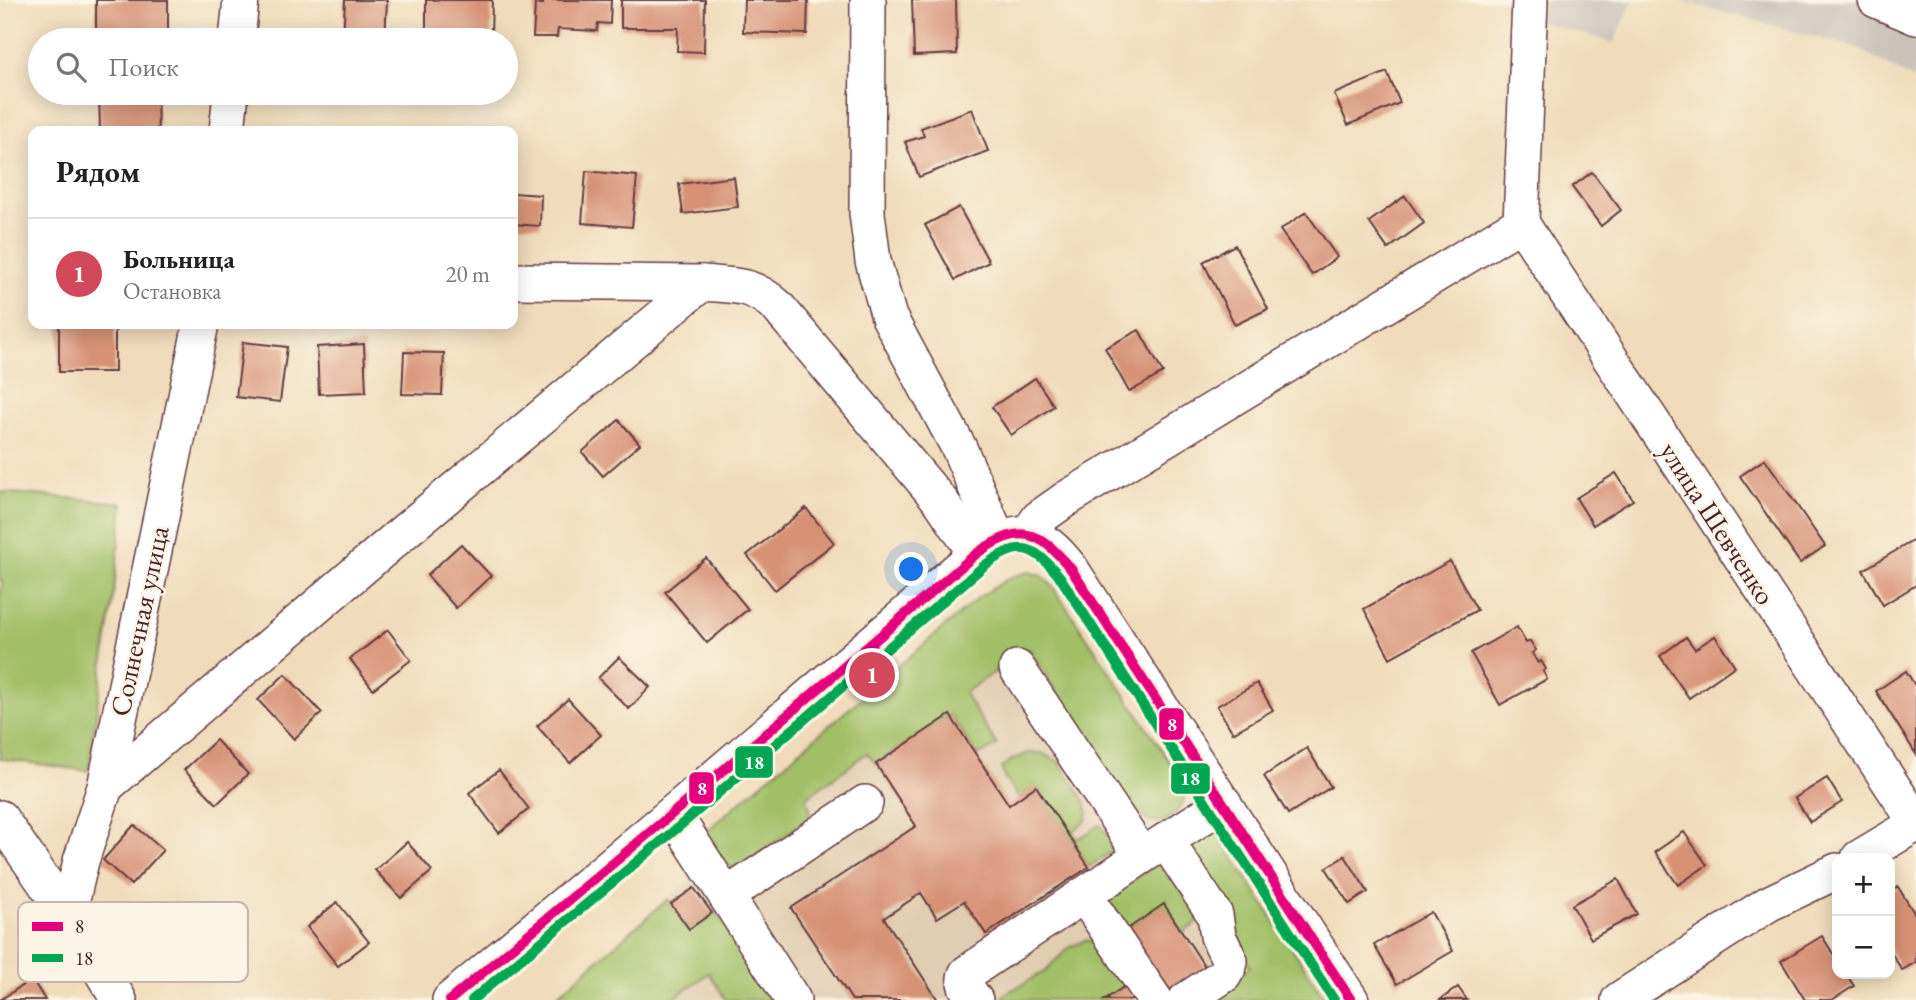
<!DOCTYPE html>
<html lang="ru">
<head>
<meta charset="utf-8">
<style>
  :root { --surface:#fff; --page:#f2f2f2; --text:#222; --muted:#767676; --line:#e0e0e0; --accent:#d1495b }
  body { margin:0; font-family:"EB Garamond",serif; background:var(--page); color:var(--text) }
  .controls { position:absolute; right:21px; bottom:21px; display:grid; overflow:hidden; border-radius:14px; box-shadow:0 4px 18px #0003 }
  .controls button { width:63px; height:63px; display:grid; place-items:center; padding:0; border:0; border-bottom:2px solid var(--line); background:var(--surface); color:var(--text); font:35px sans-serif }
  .you { position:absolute; left:912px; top:570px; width:24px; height:24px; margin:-18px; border:5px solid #fff; border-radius:50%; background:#1a73e8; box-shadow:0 0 0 10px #1a73e833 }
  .badge { display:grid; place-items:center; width:46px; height:46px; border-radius:50%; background:var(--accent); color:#fff; font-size:23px; font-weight:700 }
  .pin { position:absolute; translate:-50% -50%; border:4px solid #fff; box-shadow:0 2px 7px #0006 }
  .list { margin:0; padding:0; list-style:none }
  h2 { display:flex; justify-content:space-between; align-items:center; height:91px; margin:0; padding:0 28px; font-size:30px }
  h2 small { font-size:23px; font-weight:400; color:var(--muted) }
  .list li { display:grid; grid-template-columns:46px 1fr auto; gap:21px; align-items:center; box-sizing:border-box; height:112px; padding:0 28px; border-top:2px solid var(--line) }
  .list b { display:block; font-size:26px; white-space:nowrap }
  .list p { margin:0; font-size:23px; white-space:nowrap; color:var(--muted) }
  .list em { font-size:23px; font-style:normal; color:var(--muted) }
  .icon { flex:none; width:38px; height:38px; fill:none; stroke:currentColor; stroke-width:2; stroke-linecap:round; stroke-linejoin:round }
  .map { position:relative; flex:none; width:1916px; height:1000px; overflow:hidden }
  .search { position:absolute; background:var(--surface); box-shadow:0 4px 18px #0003; left:28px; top:28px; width:490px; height:77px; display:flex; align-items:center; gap:18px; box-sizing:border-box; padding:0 24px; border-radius:38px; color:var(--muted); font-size:26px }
  .panel { position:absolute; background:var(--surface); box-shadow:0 4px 18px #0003; left:28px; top:126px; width:490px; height:203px; border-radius:14px }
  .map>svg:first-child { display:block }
  .built { fill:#e1cdb1 }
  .industrial { fill:#cbc3b8 }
  .green { fill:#a1bf66; stroke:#766f48; stroke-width:2 }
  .building { fill:#d79276 }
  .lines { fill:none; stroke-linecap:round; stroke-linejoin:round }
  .minor-casing { stroke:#633b40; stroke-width:38 }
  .minor { stroke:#fff; stroke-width:35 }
  .bus-1-casing { stroke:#fcf5e5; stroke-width:16 }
  .bus-2-casing { stroke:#fcf5e5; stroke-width:16 }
  .bus-1 { stroke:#e5007d; stroke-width:10 }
  .bus-2 { stroke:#00a651; stroke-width:10 }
  .labels { text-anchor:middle; stroke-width:5; stroke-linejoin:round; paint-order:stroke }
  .street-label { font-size:28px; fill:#4a1f2b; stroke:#fcf5e5 }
  .key { fill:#fcf5e5; stroke:#c7b5ad; stroke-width:2 }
  .key-label { font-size:19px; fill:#4a1f2b }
  .line-badge { stroke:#fcf5e5; stroke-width:2.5 }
  .badge-label { font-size:19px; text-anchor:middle; font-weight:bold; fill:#fff }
</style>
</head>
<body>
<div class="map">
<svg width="1916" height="1000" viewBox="0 0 1916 1000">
  <rect width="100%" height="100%" fill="#fcf5e5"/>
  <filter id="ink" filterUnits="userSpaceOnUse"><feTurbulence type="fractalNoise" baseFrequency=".0143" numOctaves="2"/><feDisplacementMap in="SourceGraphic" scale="14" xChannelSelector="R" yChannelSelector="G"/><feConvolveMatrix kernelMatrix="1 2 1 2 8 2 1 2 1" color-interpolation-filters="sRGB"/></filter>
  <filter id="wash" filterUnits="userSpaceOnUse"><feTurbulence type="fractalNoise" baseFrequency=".00686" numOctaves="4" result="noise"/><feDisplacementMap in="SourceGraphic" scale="28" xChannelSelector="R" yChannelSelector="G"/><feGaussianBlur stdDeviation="1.57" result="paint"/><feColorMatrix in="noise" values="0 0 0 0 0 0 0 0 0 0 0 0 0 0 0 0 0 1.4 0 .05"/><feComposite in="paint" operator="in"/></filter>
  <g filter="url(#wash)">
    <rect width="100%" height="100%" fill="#f0dbba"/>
    <polygon class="built" points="1031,586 1299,1000 552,1000 689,881"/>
    <g class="industrial">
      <polygon points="1520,0 1633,0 1614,43 1530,19"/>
      <polygon points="1678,0 1916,0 1916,81 1857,48"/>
    </g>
    <g class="green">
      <polygon points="0,492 123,503 114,591 88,771 0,759 0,602 2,581 0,580"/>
      <path d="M1029,572L1041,575L1053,587L1186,786C1186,791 1185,797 1183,803C1172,823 1151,828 1135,811L1029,649L964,693L997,745L978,756L950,715L876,764L867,753L806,798C810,807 813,813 806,821L741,866L732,868C719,859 712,845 705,832L979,597L1011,577Z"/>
      <polygon points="1029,753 1042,753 1059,762 1085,801 1088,813 1086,821 1072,832 1078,839 1100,825 1112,841 1113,847 1110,853 1089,867 1036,787 1019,798 1004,777 1002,767 1012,760"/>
      <polygon points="1216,831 1326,1000 1201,1000 1250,967 1233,933 1236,919 1189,848 1192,839 1204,833"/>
      <polygon points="1159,864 1164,865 1199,917 1197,923 1183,933 1164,905 1126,930 1112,906 1109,896"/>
      <polygon points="668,899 689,929 715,911 773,1000 726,1000 709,973 671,1000 552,1000"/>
      <polygon points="1085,940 1097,943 1127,985 1104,1000 1001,1000 1005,994 1046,971 1067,949"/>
    </g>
    <g id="blocks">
      <g class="building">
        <rect x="96" y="0" width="72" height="40"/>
        <polygon points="345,0 387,0 385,40 343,40"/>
        <polygon points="426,0 492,0 491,36 426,35"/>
        <polygon points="543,0 611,0 610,24 598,23 597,31 558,29 557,37 533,37 535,4 543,4"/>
        <polygon points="621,0 705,0 704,52 677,51 678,28 621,28"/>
        <polygon points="744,0 808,0 807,34 743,32"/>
        <polygon points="912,0 956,0 957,54 914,56"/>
        <polygon points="1387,72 1400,103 1348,125 1334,94"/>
        <polygon points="99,93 157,93 158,131 100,131"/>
        <polygon points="972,109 988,151 919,177 905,142 924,136 921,128"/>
        <polygon points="586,171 637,176 632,227 582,223"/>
        <polygon points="1592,172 1621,210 1601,226 1572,187"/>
        <polygon points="734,177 738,207 683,214 679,184"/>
        <polygon points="513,193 541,195 540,226 513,224"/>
        <polygon points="1405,196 1424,223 1388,249 1369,222"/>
        <polygon points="959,207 989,262 955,280 925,225"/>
        <polygon points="1306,212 1337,257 1312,275 1280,230"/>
        <polygon points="1235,245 1268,309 1235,325 1203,262"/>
        <rect x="59" y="324" width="56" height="48"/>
        <polygon points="1139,330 1163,373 1129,392 1105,348"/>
        <polygon points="243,342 287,347 280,402 236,397"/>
        <polygon points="364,344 366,392 319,394 317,347"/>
        <polygon points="404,352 444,353 442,395 402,394"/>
        <polygon points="1035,378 1054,406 1011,435 992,407"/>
        <polygon points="619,420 640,444 603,476 582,452"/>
        <polygon points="1765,459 1825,546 1800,563 1740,476"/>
        <polygon points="1616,473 1633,500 1593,525 1576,498"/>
        <polygon points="806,508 834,543 775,590 747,555"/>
        <polygon points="1916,539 1916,585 1883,605 1863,570"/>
        <polygon points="461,544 491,576 456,608 427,575"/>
        <polygon points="706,558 748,609 707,643 665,592"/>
        <polygon points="1450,561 1477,610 1390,658 1364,609"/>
        <polygon points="1517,627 1526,643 1530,641 1536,650 1532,653 1538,663 1541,661 1546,669 1543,671 1547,679 1500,705 1471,653"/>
        <polygon points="388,630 411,660 373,689 350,659"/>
        <polygon points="1715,636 1735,666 1689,698 1660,656 1686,637 1695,649"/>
        <polygon points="619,657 650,687 629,709 598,678"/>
        <polygon points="1906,671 1916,687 1916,754 1876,691"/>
        <polygon points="285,674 322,713 294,739 258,700"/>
        <polygon points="1257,683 1273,710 1233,733 1217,706"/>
        <polygon points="568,699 601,735 570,763 537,726"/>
        <polygon points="950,715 1009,805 1036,786 1089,867 986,934 964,901 937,918 921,893 884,918 938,1000 852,1000 791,908 916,826 876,764"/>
        <polygon points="216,740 248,774 217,804 184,770"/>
        <polygon points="1307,748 1331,787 1288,814 1264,776"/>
        <polygon points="499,770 529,809 499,833 469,793"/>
        <polygon points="1827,778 1842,802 1810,822 1795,798"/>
        <polygon points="134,825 163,850 131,885 103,860"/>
        <polygon points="1684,832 1707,865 1678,885 1655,852"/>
        <polygon points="407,842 432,871 401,898 375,870"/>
        <polygon points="1345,856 1368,892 1349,904 1326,868"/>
        <polygon points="1618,879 1637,914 1591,939 1572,905"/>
        <polygon points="1898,887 1916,916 1916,962 1902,970 1890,951 1890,892"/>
        <polygon points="694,888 712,913 689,929 671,904"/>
        <polygon points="337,902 369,942 338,966 307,927"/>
        <polygon points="1164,904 1205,967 1167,992 1126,930"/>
        <polygon points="1431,912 1453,951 1397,984 1374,945"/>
        <polygon points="1822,936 1837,960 1837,974 1846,974 1854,986 1832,1000 1805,1000 1781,961"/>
        <polygon points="32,979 45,1000 0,1000"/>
        <polygon points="1127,985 1137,1000 1104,1000"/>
        <polygon points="1458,987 1467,1000 1440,1000"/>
      </g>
    </g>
  </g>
  <g filter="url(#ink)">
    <use href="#blocks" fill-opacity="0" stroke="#633b40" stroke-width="2"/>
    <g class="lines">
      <g class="minor-casing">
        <g id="minor">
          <polyline points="868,0 867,213 873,261 889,317 959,448 998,539"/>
          <polyline points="1876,0 1916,17"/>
          <polyline points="237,40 241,0"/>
          <polyline points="227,131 231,93"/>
          <polyline points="1521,223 1916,822"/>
          <polyline points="1521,223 1530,0"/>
          <polyline points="513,281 702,283"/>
          <polyline points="1028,534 1039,518 1066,499 1521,223"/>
          <polyline points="1017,668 1142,856"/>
          <path d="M105,787L405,531L702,283C735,286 751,283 777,306L942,503L976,554"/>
          <polyline points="673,813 793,1000"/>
          <polyline points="0,818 68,916 119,1000"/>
          <polyline points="1166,841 1215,915 1218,936 1230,961 1229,966 1224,975 1186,1000"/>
          <polyline points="1859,858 1916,824"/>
          <polyline points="1084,895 1155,1000"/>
          <polyline points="726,896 865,803"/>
          <polyline points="68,916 81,861 105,787 201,324"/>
          <path d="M450,1000L673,813L976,554C1017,522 1040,529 1071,569L1351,1000"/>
          <path d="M975,1000C969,992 961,983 967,973L1142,856L1224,803"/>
          <polyline points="1619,1000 1768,904 1837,871"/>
        </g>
      </g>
      <use href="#minor" class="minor"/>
      <g class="bus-1-casing">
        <path id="bus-1" d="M450,1000L673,813L976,554C1020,523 1038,529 1071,569L1351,1000"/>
      </g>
      <g class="bus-2-casing">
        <path id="bus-2" d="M472,1000L682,824L985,565C1021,540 1032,544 1060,577L1334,1000"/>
      </g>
      <use href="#bus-1" class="bus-1"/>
      <use href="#bus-2" class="bus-2"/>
    </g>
  </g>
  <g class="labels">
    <g class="street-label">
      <text transform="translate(1718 523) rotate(57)" y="10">улица Шевченко</text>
      <text transform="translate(139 621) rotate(-78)" y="10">Солнечная улица</text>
    </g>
  </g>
  <rect x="18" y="902" width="230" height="80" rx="10" class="key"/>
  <rect x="32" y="922" width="31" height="9" fill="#e5007d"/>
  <rect x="32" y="954" width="31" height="8" fill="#00a651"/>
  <g class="key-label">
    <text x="75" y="933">8</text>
    <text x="75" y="965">18</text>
  </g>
  <g class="line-badge">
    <rect x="1158" y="707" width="27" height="34" rx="7" fill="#e5007d"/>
    <rect x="734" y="745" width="40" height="34" rx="7" fill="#00a651"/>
    <rect x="1170" y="762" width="41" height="33" rx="7" fill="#00a651"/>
    <rect x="688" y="771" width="27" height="34" rx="7" fill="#e5007d"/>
  </g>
  <g class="badge-label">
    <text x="1172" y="731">8</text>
    <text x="754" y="769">18</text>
    <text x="1190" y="785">18</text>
    <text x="702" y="795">8</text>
  </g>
</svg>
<div class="controls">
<button>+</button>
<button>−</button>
</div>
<div class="you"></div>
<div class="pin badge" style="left:872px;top:675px">1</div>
<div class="search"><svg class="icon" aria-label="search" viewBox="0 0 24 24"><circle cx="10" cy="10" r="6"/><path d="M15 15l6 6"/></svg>Поиск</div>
<section class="panel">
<h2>Рядом<small></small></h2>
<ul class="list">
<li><span class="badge">1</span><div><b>Больница</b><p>Остановка</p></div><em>20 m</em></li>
</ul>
</section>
</div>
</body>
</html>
